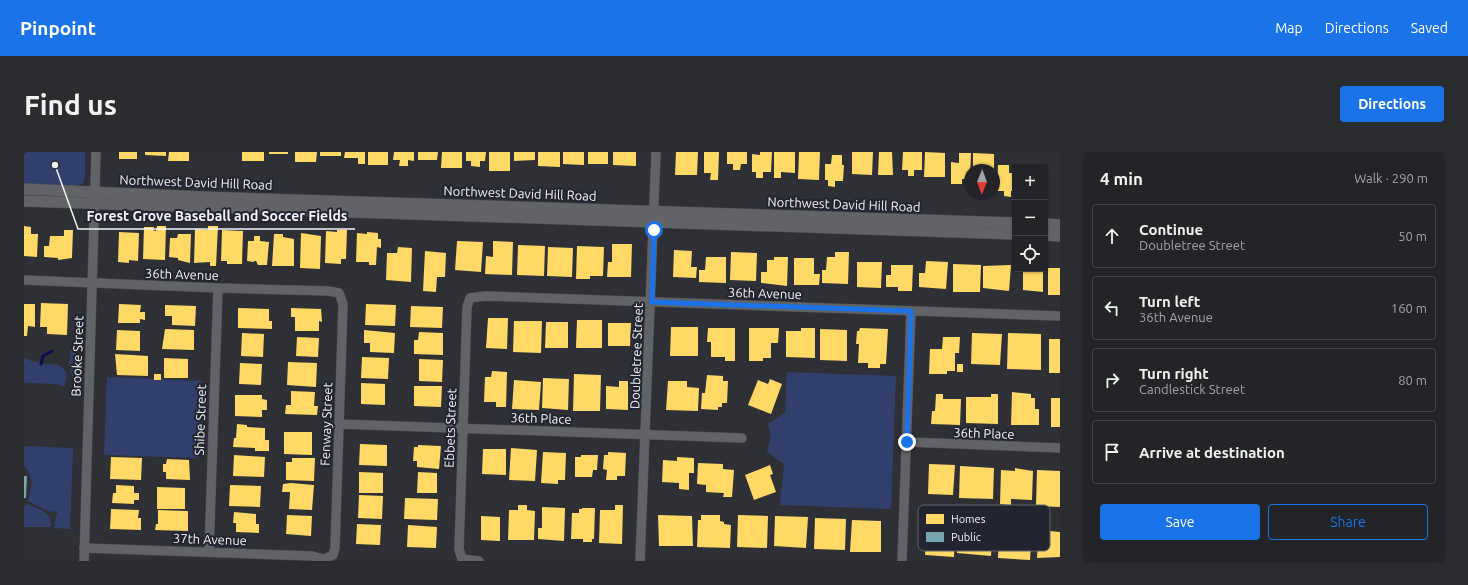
<!DOCTYPE html>
<html lang="en">
<head>
<meta charset="utf-8">
<style>
  :root { --surface:#232428; --page:#2b2c30; --text:#f1f3f6; --muted:#a3a4a8; --line:#404145; --accent:#1a73e8 }
  body { margin:0; font-family:Ubuntu,sans-serif; background:var(--page); color:var(--text) }
  .controls { position:absolute; right:12px; top:12px; display:grid; overflow:hidden; border-radius:4px; box-shadow:0 1px 3px #0004 }
  .controls button { width:36px; height:36px; display:grid; place-items:center; padding:0; border:0; border-bottom:1px solid var(--line); background:var(--surface); color:var(--text); font:20px sans-serif }
  .compass { position:absolute; left:940px; top:12px; width:36px; height:36px; border-radius:50%; background:var(--surface); box-shadow:0 1px 3px #0004; rotate:181deg }
  .stop { position:absolute; width:12px; height:12px; margin:-9px; border:3px solid #1a73e8; border-radius:50%; background:#fff }
  .stop.end { background:#1a73e8; border-color:#fff; box-shadow:0 1px 4px #0008 }
  .list { margin:0; padding:0; list-style:none }
  h2 { display:flex; justify-content:space-between; align-items:center; height:52px; margin:0; padding:0 16px; font-size:17px }
  h2 small { font-size:13px; font-weight:400; color:var(--muted) }
  .list li { display:grid; grid-template-columns:26px 1fr auto; gap:12px; align-items:center; box-sizing:border-box; height:64px; margin:0 8px 8px; padding:0 8px; border:1px solid var(--line); border-radius:4px }
  .list b { display:block; font-size:15px; white-space:nowrap }
  .list p { margin:0; font-size:13px; white-space:nowrap; color:var(--muted) }
  .list em { font-size:13px; font-style:normal; color:var(--muted) }
  .actions { display:flex; gap:8px; padding:12px 16px }
  .actions a { flex:1; padding:9px 0; border:1px solid var(--accent); border-radius:4px; text-align:center; font-size:14px; color:var(--accent) }
  .actions .main { background:var(--accent); color:#fff }
  .icon { flex:none; width:22px; height:22px; fill:none; stroke:currentColor; stroke-width:2; stroke-linecap:round; stroke-linejoin:round }
  .map { position:relative; flex:none; width:1036px; height:409px; overflow:hidden; border-radius:4px }
  header { display:flex; align-items:center; gap:24px; box-sizing:border-box; height:56px; padding:0 20px; background:var(--accent); color:#fff }
  header strong { font-size:19px }
  nav { display:flex; gap:22px; margin-inline-start:auto; font-size:14px }
  .intro { display:flex; align-items:center; justify-content:space-between; box-sizing:border-box; height:96px; padding:0 24px }
  h1 { margin:0; font-size:28px }
  .button { padding:10px 18px; border-radius:4px; background:var(--accent); color:#fff; font-size:14px; font-weight:700 }
  main { display:flex; gap:24px; padding:0 24px }
  aside { flex:1; background:var(--surface); border-radius:4px; box-shadow:0 1px 3px #0004 }
  .map>svg:first-child { display:block }
  .green { fill:#323f6d }
  .homes { fill:#ffd966 }
  .public { fill:#76a5af }
  .lines { fill:none; stroke-linecap:round; stroke-linejoin:round }
  .stream { stroke:#0c0d4e; stroke-width:3 }
  .minor-casing { stroke:#4b4d52; stroke-width:10 }
  .tertiary-casing { stroke:#4b4d52; stroke-width:12 }
  .minor { stroke:#626367; stroke-width:9 }
  .tertiary { stroke:#626367; stroke-width:11 }
  .route { stroke:#1a73e8; stroke-width:5 }
  .labels { text-anchor:middle; stroke-width:4; stroke-linejoin:round; paint-order:stroke }
  .street-label { font-size:13px; fill:#f1f4fa; stroke:#22252f }
  .key { fill:#22252f; stroke:#60636c; stroke-width:1 }
  .key-label { font-size:11px; fill:#f1f4fa }
  .leader { fill:none; stroke:#f1f4fa; stroke-width:1.5 }
  .callout-dot { fill:#f1f4fa; stroke:#22252f; stroke-width:1.5 }
  .callout-label { font-size:14px; text-anchor:middle; font-weight:bold; fill:#f1f4fa; stroke:#22252f; stroke-width:4; stroke-linejoin:round; paint-order:stroke }
</style>
</head>
<body>
<header>
<strong>Pinpoint</strong>
<nav><a>Map</a><a>Directions</a><a>Saved</a></nav>
</header>
<div class="intro"><h1>Find us</h1><a class="button">Directions</a></div>
<main>
<div class="map">
<svg width="1036" height="409" viewBox="0 0 1036 409">
  <rect width="100%" height="100%" fill="#2f3036"/>
  <g class="green">
    <polygon points="0,0 61,0 61,27 59,31 53,34 0,32"/>
    <polygon points="47,197 52,197 51,224 48,224 45,213"/>
    <path d="M0,206C5,208 10,210 16,211C27,214 38,208 43,223L40,235L33,232L0,231Z"/>
    <polygon points="763,220 872,224 867,357 756,353 760,312 743,300 747,285 744,272 761,261"/>
    <polygon points="83,225 178,229 175,306 80,303"/>
    <polygon points="0,294 49,296 46,377 30,376 33,360 30,359 26,360 4,349 8,331 6,323 0,313"/>
    <path d="M3,352C16,358 28,359 27,375H0V356Z"/>
  </g>
  <g class="homes">
    <rect x="95" y="0" width="18" height="7"/>
    <polygon points="121,0 142,0 142,4 121,3"/>
    <polygon points="145,0 165,0 165,9 144,9"/>
    <rect x="218" y="0" width="22" height="9"/>
    <rect x="245" y="0" width="19" height="2"/>
    <polygon points="271,0 293,0 292,10 271,10"/>
    <rect x="296" y="0" width="21" height="4"/>
    <polygon points="321,0 341,0 341,12 334,12 334,6 320,6"/>
    <rect x="344" y="0" width="20" height="13"/>
    <polygon points="370,0 390,0 390,9 384,8 384,14 375,14 376,8 369,8"/>
    <polygon points="394,0 414,0 413,8 394,8"/>
    <polygon points="418,0 438,0 438,16 417,16"/>
    <polygon points="442,0 462,0 461,9 456,9 456,15 447,14 447,9 442,9"/>
    <rect x="465" y="0" width="21" height="19"/>
    <polygon points="490,0 511,0 511,8 490,9"/>
    <polygon points="514,0 536,0 536,15 514,14"/>
    <polygon points="539,0 560,0 560,13 539,12"/>
    <rect x="564" y="0" width="20" height="12"/>
    <polygon points="589,0 612,0 612,14 589,13"/>
    <polygon points="652,0 674,0 673,23 651,23"/>
    <polygon points="680,0 695,0 694,28 686,28 687,21 680,21"/>
    <polygon points="703,0 723,0 723,12 717,12 716,18 709,18 709,12 703,12"/>
    <polygon points="736,0 748,0 747,20 739,20 739,26 732,26 732,20 728,20 728,2 736,3"/>
    <polygon points="750,0 771,0 771,21 757,20 757,26 750,26"/>
    <polygon points="775,0 796,0 795,28 774,27"/>
    <polygon points="828,0 849,0 848,23 828,22"/>
    <polygon points="855,0 868,0 869,23 854,23"/>
    <polygon points="879,0 898,0 898,18 890,18 890,24 884,24 884,18 878,18"/>
    <polygon points="901,0 921,1 921,25 900,25"/>
    <polygon points="935,1 947,1 946,27 938,27 938,32 927,32 927,10 935,11"/>
    <polygon points="949,1 970,2 970,18 949,18"/>
    <polygon points="808,3 818,3 818,13 820,13 819,29 811,29 811,35 804,34 804,28 801,28 801,12 807,12"/>
    <polygon points="974,13 985,13 985,21 991,21 991,39 987,39 987,45 980,44 980,39 973,39"/>
    <polygon points="0,74 7,75 7,82 14,82 13,105 0,104"/>
    <polygon points="133,74 142,74 141,108 119,107 120,75 130,75 129,78 132,79"/>
    <polygon points="184,74 194,74 192,114 186,114 186,110 170,111 171,77 184,78"/>
    <polygon points="40,78 49,78 48,106 34,108 34,106 20,105 20,94 25,94 26,84 40,84"/>
    <polygon points="198,78 219,79 218,112 203,112 203,109 197,109"/>
    <polygon points="313,78 323,78 322,107 317,107 317,112 301,111 302,79 313,80"/>
    <polygon points="95,80 115,81 114,109 105,108 105,111 94,110"/>
    <polygon points="343,80 354,81 354,87 357,87 357,96 353,95 352,113 345,113 345,110 332,110 333,81 343,82"/>
    <polygon points="277,81 297,84 296,117 276,116"/>
    <polygon points="154,82 167,82 166,111 154,108 154,106 145,105 146,86 153,86"/>
    <polygon points="250,82 259,82 259,85 270,87 270,114 248,114"/>
    <polygon points="230,84 236,84 236,89 245,90 243,113 234,113 232,109 230,109 230,110 223,109 224,89 230,89"/>
    <polygon points="433,89 459,90 457,120 431,118"/>
    <polygon points="469,89 489,90 488,123 461,122 462,104 469,105"/>
    <polygon points="588,92 608,92 607,125 583,125 584,110 588,110"/>
    <polygon points="494,93 521,94 520,124 493,123"/>
    <polygon points="553,94 580,95 579,124 566,124 566,127 552,127"/>
    <polygon points="374,95 388,96 387,130 362,128 363,101 373,101"/>
    <polygon points="524,95 549,96 548,125 523,124"/>
    <polygon points="650,98 668,99 667,115 673,115 672,126 649,125"/>
    <polygon points="401,99 422,101 421,125 413,125 412,140 399,139"/>
    <polygon points="707,100 733,101 732,129 706,128"/>
    <polygon points="811,100 825,100 824,132 798,131 798,118 802,118 803,105 811,105"/>
    <polygon points="682,105 702,105 702,131 675,130 675,118 681,118"/>
    <polygon points="750,105 764,105 763,134 737,131 737,120 743,120 743,108 750,108"/>
    <polygon points="770,106 790,106 790,122 796,122 795,133 770,133"/>
    <polygon points="902,109 924,110 922,137 895,135 895,121 901,121"/>
    <polygon points="833,110 858,110 857,136 833,135"/>
    <polygon points="929,112 957,113 956,140 929,140"/>
    <polygon points="867,113 889,113 888,139 874,139 874,135 862,135 862,123 867,123"/>
    <polygon points="987,113 985,139 959,136 959,114"/>
    <rect x="1024" y="116" width="12" height="27"/>
    <polygon points="999,117 1019,117 1019,140 999,138"/>
    <polygon points="17,151 44,152 43,183 23,182 23,175 16,175"/>
    <polygon points="0,152 11,152 11,175 4,174 3,184 0,184"/>
    <polygon points="95,152 117,153 116,160 121,160 121,168 116,167 116,171 94,171"/>
    <polygon points="342,152 372,153 371,174 341,173"/>
    <polygon points="141,153 172,154 171,174 148,173 148,164 141,164"/>
    <polygon points="387,154 419,155 418,176 386,175"/>
    <polygon points="214,156 245,157 245,169 248,169 248,177 214,176"/>
    <polygon points="267,156 297,157 298,170 295,169 295,179 271,179 271,165 267,165"/>
    <polygon points="464,166 484,166 483,197 462,196"/>
    <polygon points="553,168 578,168 578,196 552,196"/>
    <polygon points="490,169 518,169 517,201 489,200"/>
    <polygon points="522,170 544,170 544,196 521,196"/>
    <polygon points="584,171 607,171 606,194 584,194"/>
    <polygon points="647,175 674,175 674,204 646,204"/>
    <polygon points="684,176 711,176 711,209 701,209 701,205 687,205 687,190 683,190"/>
    <polygon points="725,176 755,176 754,191 747,191 747,206 739,206 739,209 725,209"/>
    <polygon points="777,176 791,176 791,206 762,205 762,179 777,179"/>
    <polygon points="836,176 864,177 862,212 856,212 856,216 844,216 844,211 834,211 835,192 832,192 833,179 835,179"/>
    <polygon points="141,177 170,178 170,198 138,197"/>
    <polygon points="796,177 823,178 823,209 796,208"/>
    <polygon points="93,178 116,179 116,199 92,198"/>
    <polygon points="340,178 371,181 370,201 346,200 346,191 340,191"/>
    <polygon points="395,180 419,181 419,203 390,202 390,188 394,188"/>
    <polygon points="218,181 240,182 239,205 217,204"/>
    <polygon points="948,181 978,182 976,213 947,212"/>
    <polygon points="984,181 1017,182 1017,218 983,217"/>
    <polygon points="273,185 295,186 294,205 272,204"/>
    <polygon points="919,185 936,185 935,201 931,201 931,219 923,219 923,222 905,222 906,197 918,197"/>
    <rect x="1025" y="187" width="11" height="34"/>
    <polygon points="91,202 124,204 124,224 93,223"/>
    <polygon points="338,205 365,206 364,227 337,226"/>
    <polygon points="140,206 164,207 164,226 140,226"/>
    <polygon points="395,207 419,208 418,230 395,229"/>
    <polygon points="264,210 293,211 292,235 263,233"/>
    <polygon points="216,211 238,212 237,233 215,232"/>
    <rect x="933" y="212" width="6" height="8"/>
    <polygon points="468,219 483,220 482,255 472,255 472,250 460,250 461,225 467,225"/>
    <rect x="130" y="222" width="7" height="6"/>
    <polygon points="550,222 577,223 576,259 549,259"/>
    <polygon points="683,223 699,224 699,229 704,229 703,251 698,251 698,255 694,255 694,258 677,257 678,241 681,241"/>
    <polygon points="519,226 545,227 544,258 518,256"/>
    <polygon points="746,227 758,232 747,262 724,253 734,228 744,232"/>
    <polygon points="490,228 517,230 515,258 488,257"/>
    <polygon points="595,229 604,229 604,258 582,257 582,234 595,235"/>
    <polygon points="644,229 663,229 663,235 675,236 674,259 642,258"/>
    <polygon points="337,231 361,232 361,253 337,252"/>
    <polygon points="390,234 418,234 417,255 390,254"/>
    <polygon points="267,239 291,240 290,254 294,254 293,263 261,262 262,253 267,253"/>
    <polygon points="988,240 1007,242 1007,246 1011,246 1011,257 1015,257 1015,273 987,273"/>
    <polygon points="912,242 919,242 919,247 937,247 936,273 907,272 908,259 911,259"/>
    <polygon points="967,242 974,242 974,272 942,271 942,245 967,245"/>
    <polygon points="211,243 238,243 238,247 243,248 243,258 238,258 238,265 211,264"/>
    <rect x="1027" y="246" width="9" height="29"/>
    <polygon points="213,272 223,273 223,275 241,276 241,288 245,288 245,299 231,299 231,296 209,295 210,286 212,286"/>
    <polygon points="260,280 288,280 288,303 260,302"/>
    <polygon points="336,292 363,293 363,314 335,313"/>
    <polygon points="394,293 417,294 415,317 393,315 393,309 389,309 390,295 394,295"/>
    <polygon points="487,296 513,298 511,329 485,328"/>
    <polygon points="459,297 482,297 482,323 458,322"/>
    <polygon points="519,300 542,301 541,328 534,328 534,332 517,331"/>
    <polygon points="584,300 602,301 601,324 593,324 593,328 582,328 583,318 579,317 580,303 584,303"/>
    <polygon points="210,303 241,305 240,325 209,324"/>
    <polygon points="557,303 574,303 573,318 569,318 568,325 551,325 551,305 557,305"/>
    <polygon points="87,305 118,306 117,328 86,327"/>
    <polygon points="653,305 670,306 670,321 665,321 665,338 655,337 655,331 638,330 639,308 653,309"/>
    <polygon points="268,306 291,306 290,329 262,328 262,310 268,310"/>
    <polygon points="143,307 165,308 166,328 142,327 142,320 139,320 139,312 142,312"/>
    <polygon points="674,311 699,312 699,317 710,318 708,345 699,345 700,341 682,340 682,333 673,332"/>
    <polygon points="905,312 931,313 929,343 904,342"/>
    <polygon points="746,313 749,322 746,323 752,340 730,348 721,323"/>
    <polygon points="936,314 970,316 969,347 935,346"/>
    <polygon points="991,316 1009,319 1008,348 987,347 987,353 976,352 977,318 991,319"/>
    <polygon points="1013,318 1036,319 1036,355 1012,354"/>
    <polygon points="335,320 359,321 359,341 335,341"/>
    <polygon points="394,320 413,321 413,341 393,341"/>
    <polygon points="267,331 290,333 288,358 265,357 266,340 258,340 259,332"/>
    <polygon points="92,333 110,334 110,341 115,341 115,348 110,348 110,352 88,351 89,341 92,341"/>
    <polygon points="206,333 237,334 236,355 205,354"/>
    <polygon points="133,335 161,336 161,357 133,357"/>
    <polygon points="335,343 359,344 358,367 334,366"/>
    <polygon points="381,346 414,347 413,368 380,367"/>
    <polygon points="494,353 503,353 503,358 511,359 510,388 484,388 485,358 494,358"/>
    <polygon points="591,353 599,353 598,392 575,391 576,358 591,358"/>
    <polygon points="518,355 541,356 540,389 514,387 514,376 518,376"/>
    <polygon points="558,356 571,356 570,387 568,387 568,390 559,390 559,387 547,387 548,361 555,361 555,357 558,357"/>
    <polygon points="87,357 115,358 114,366 117,366 117,378 86,377"/>
    <polygon points="134,358 164,359 164,379 131,378 132,372 134,372"/>
    <polygon points="210,360 232,362 232,372 235,372 235,381 212,380 212,371 209,371"/>
    <polygon points="263,363 288,364 287,384 262,382"/>
    <polygon points="634,363 668,364 669,394 635,394"/>
    <polygon points="677,363 696,363 696,369 700,370 700,372 707,373 706,396 673,395 674,368 677,368"/>
    <polygon points="714,363 744,364 743,396 713,395"/>
    <polygon points="457,364 476,365 476,389 457,388"/>
    <polygon points="751,364 784,365 782,396 750,394"/>
    <polygon points="791,366 822,367 821,398 790,397"/>
    <polygon points="951,366 969,367 967,404 933,401 934,372 951,372"/>
    <polygon points="828,368 857,369 857,400 826,400"/>
    <polygon points="333,372 357,373 356,393 332,392"/>
    <polygon points="903,372 931,373 930,405 901,403"/>
    <polygon points="384,373 413,375 412,396 383,395"/>
    <polygon points="975,373 1008,375 1006,408 974,406"/>
    <polygon points="1015,378 1036,380 1036,405 1013,406"/>
  </g>
  <polygon class="public" points="0,324 3,324 2,346 0,346"/>
  <g class="lines">
    <polyline class="stream" points="17,212 19,204 28,199"/>
    <g class="minor-casing">
      <g id="minor">
        <polyline points="0,128 194,136 304,139 315,141 319,152 311,396 309,403 300,407 288,404 60,396"/>
        <polyline points="315,272 718,286"/>
        <polyline points="883,290 1036,296"/>
        <polyline points="185,400 194,136"/>
        <polyline points="60,409 72,0"/>
        <polyline points="455,409 438,407 435,397 443,155 446,146 461,144 1036,164"/>
        <polyline points="616,409 632,0"/>
        <polyline points="878,409 887,159"/>
      </g>
    </g>
    <g class="tertiary-casing">
      <g id="tertiary">
        <polyline points="0,37 177,45 991,71"/>
        <polyline points="0,49 991,82"/>
        <polyline points="1021,72 1036,73"/>
        <polyline points="1021,83 1036,84"/>
      </g>
    </g>
    <use href="#minor" class="minor"/>
    <use href="#tertiary" class="tertiary"/>
  </g>
  <g class="lines">
    <polyline class="route" points="630,78 628,150 887,159 883,290"/>
  </g>
  <g class="labels">
    <g class="street-label">
      <text transform="translate(172 30) rotate(2)" y="5">Northwest David Hill Road</text>
      <text transform="translate(496 41) rotate(2)" y="5">Northwest David Hill Road</text>
      <text transform="translate(820 52) rotate(2)" y="5">Northwest David Hill Road</text>
      <text transform="translate(158 122) rotate(2)" y="5">36th Avenue</text>
      <text transform="translate(741 141) rotate(2)" y="5">36th Avenue</text>
      <text transform="translate(53 204) rotate(-88)" y="5">Brooke Street</text>
      <text transform="translate(612 204) rotate(-88)" y="5">Doubletree Street</text>
      <text transform="translate(517 266) rotate(2)" y="5">36th Place</text>
      <text transform="translate(176 268) rotate(-88)" y="5">Shibe Street</text>
      <text transform="translate(302 272) rotate(-88)" y="5">Fenway Street</text>
      <text transform="translate(426 276) rotate(-88)" y="5">Ebbets Street</text>
      <text transform="translate(960 281) rotate(2)" y="5">36th Place</text>
      <text transform="translate(186 387) rotate(2)" y="5">37th Avenue</text>
    </g>
  </g>
  <rect x="894" y="353" width="132" height="46" rx="6" class="key"/>
  <rect x="902" y="362" width="18" height="10" fill="#ffd966"/>
  <rect x="902" y="380" width="18" height="10" fill="#76a5af"/>
  <g class="key-label">
    <text x="927" y="371">Homes</text>
    <text x="927" y="389">Public</text>
  </g>
  <path class="leader" d="M31 13L54 77H331"/>
  <circle class="callout-dot" cx="31" cy="13" r="4"/>
  <g class="callout-label">
    <text x="193" y="69">Forest Grove Baseball and Soccer Fields</text>
  </g>
</svg>
<div class="controls">
<button>+</button>
<button>−</button>
<button><svg class="icon" aria-label="locate" viewBox="0 0 24 24"><circle cx="12" cy="12" r="6"/><path d="M12 2v4M12 18v4M2 12h4M18 12h4"/></svg></button>
</div>
<svg class="compass" viewBox="-18 -18 36 36"><path d="M0-13l5 13h-10z" fill="#e53935"/><path d="M0 13l5-13h-10z" fill="#a3a4a8"/></svg>
<div class="stop" style="left:630px;top:78px"></div>
<div class="stop end" style="left:883px;top:290px"></div>
</div>
<aside>
<h2>4 min<small>Walk · 290 m</small></h2>
<ul class="list">
<li><svg class="icon" aria-label="ahead" viewBox="0 0 24 24"><path d="M12 20V5M6 11l6-6 6 6"/></svg><div><b>Continue</b><p>Doubletree Street</p></div><em>50 m</em></li>
<li><svg class="icon" aria-label="left" viewBox="0 0 24 24"><path d="M17 20v-9H6M10 6l-5 5 5 5"/></svg><div><b>Turn left</b><p>36th Avenue</p></div><em>160 m</em></li>
<li><svg class="icon" aria-label="right" viewBox="0 0 24 24"><path d="M7 20v-9h11M14 6l5 5-5 5"/></svg><div><b>Turn right</b><p>Candlestick Street</p></div><em>80 m</em></li>
<li><svg class="icon" aria-label="arrive" viewBox="0 0 24 24"><path d="M6 21V4h12l-3 4 3 4H6"/></svg><div><b>Arrive at destination</b></div></li>
</ul>
<div class="actions"><a class="main">Save</a><a>Share</a></div>
</aside>
</main>
</body>
</html>
